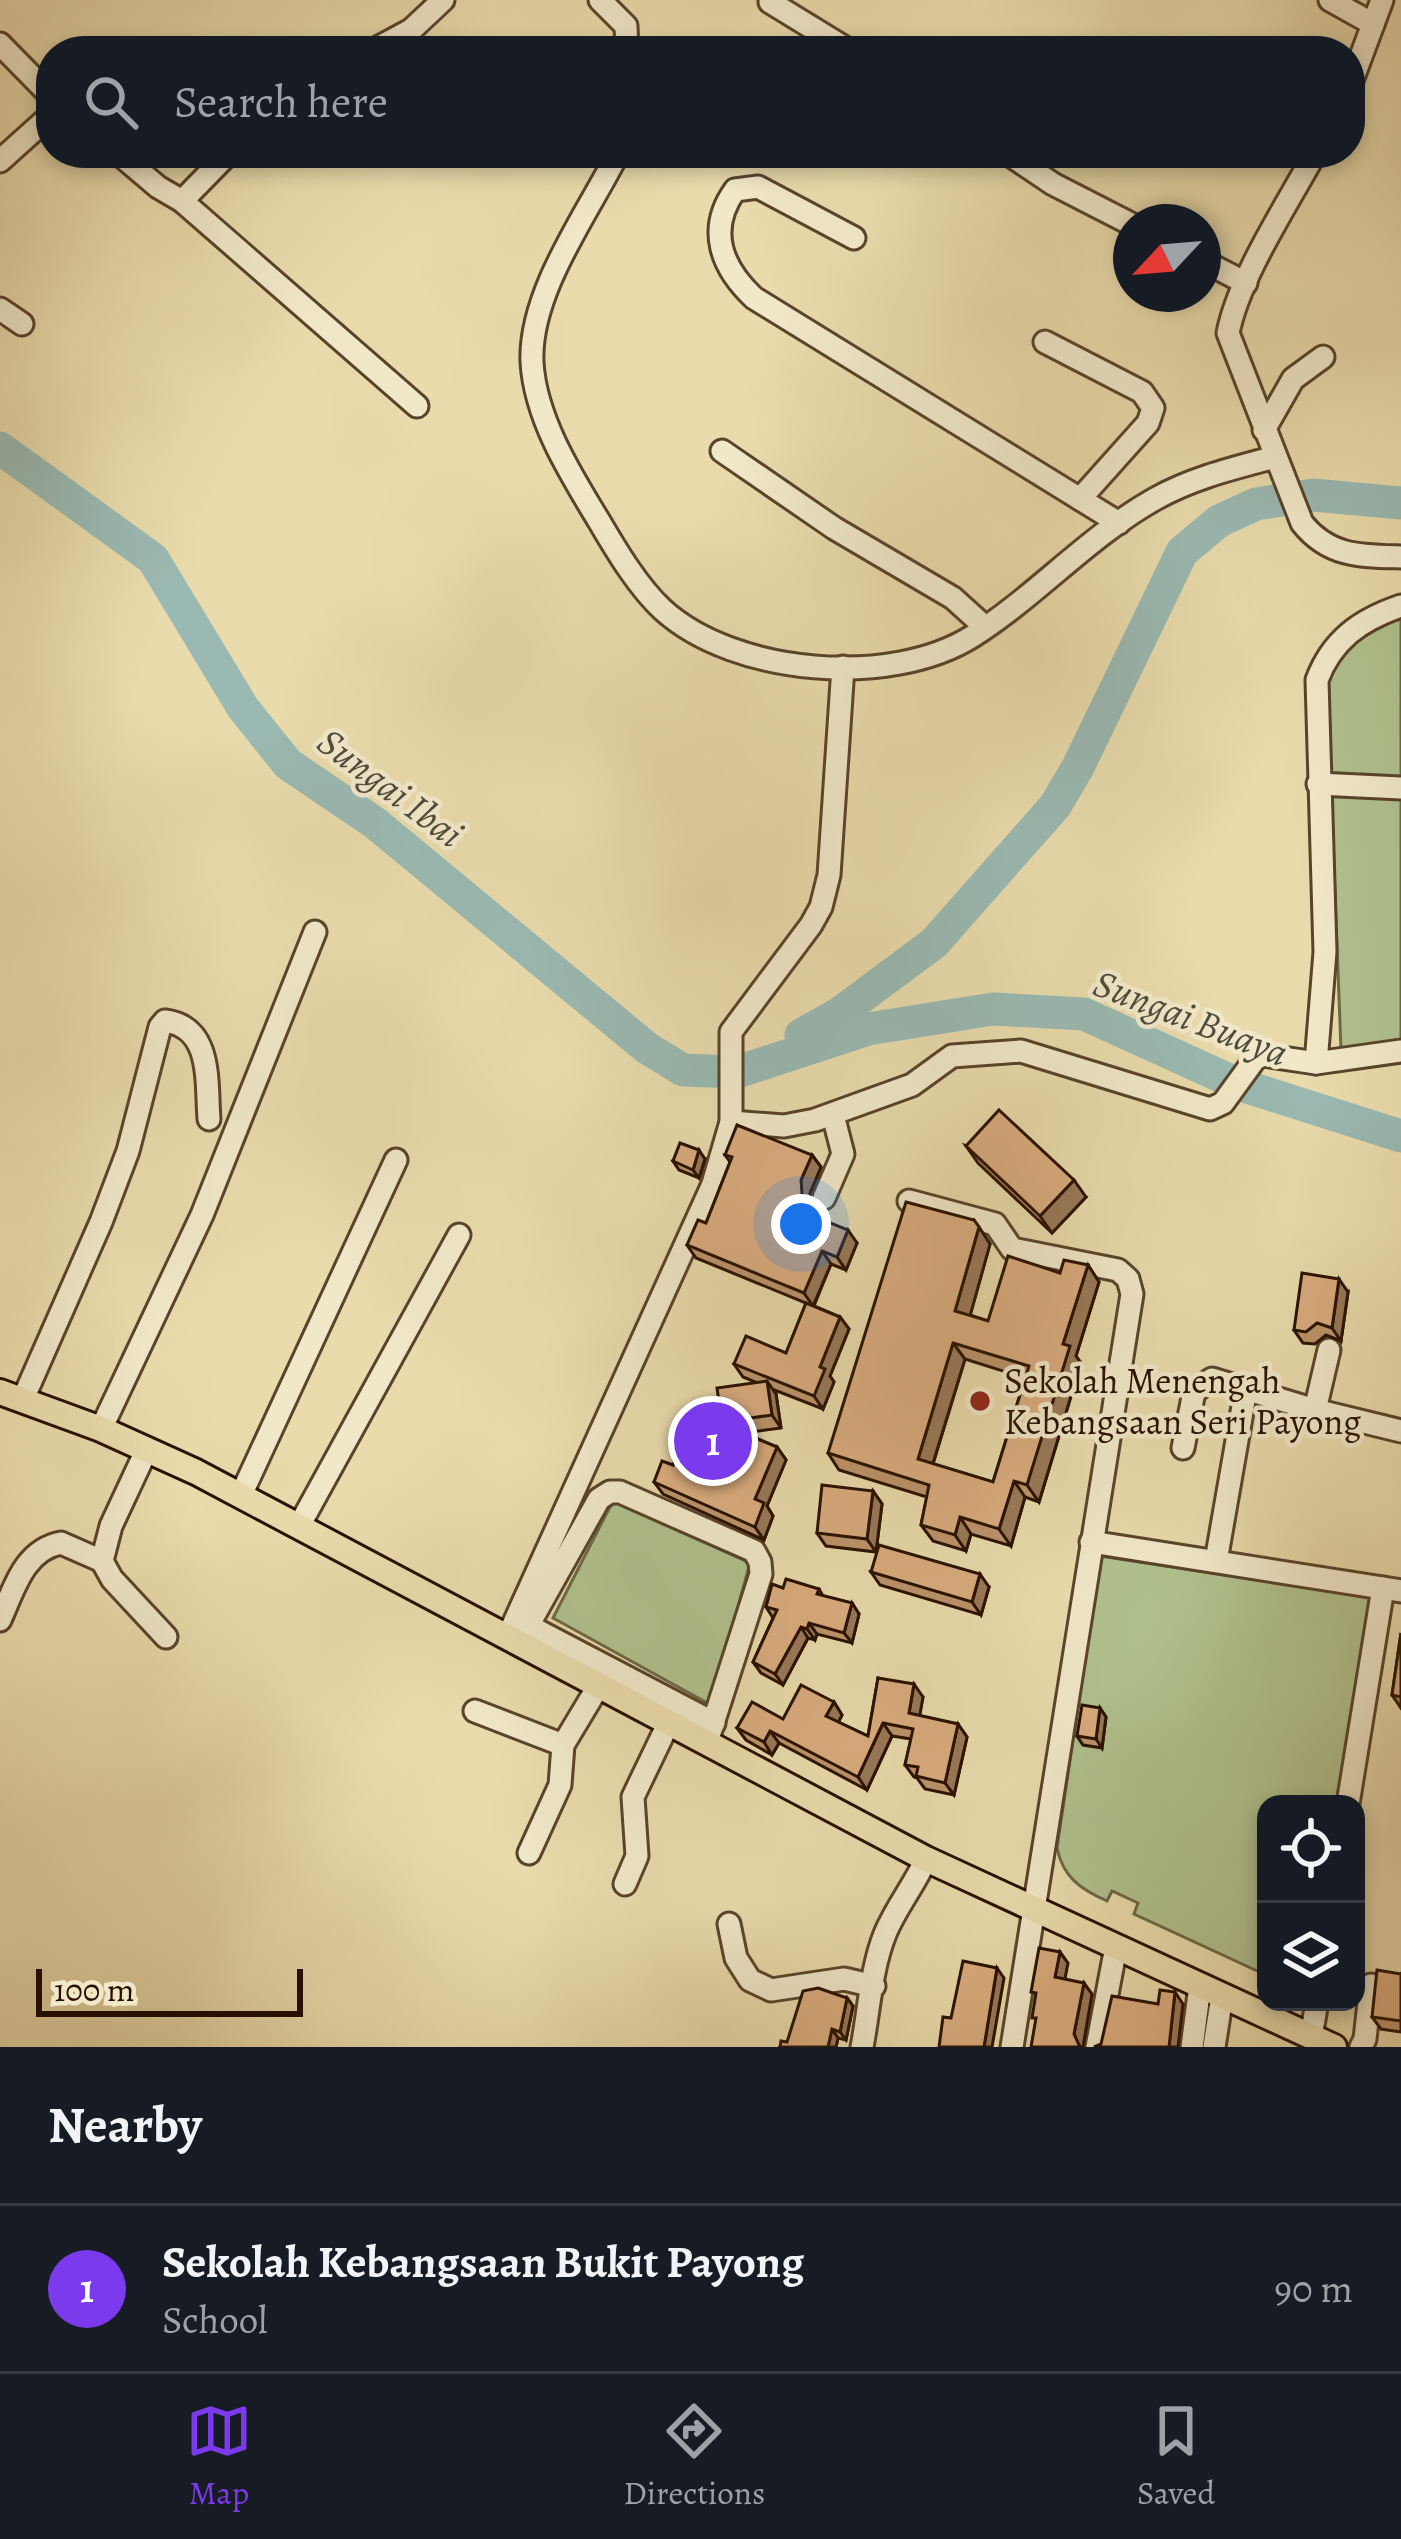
<!DOCTYPE html>
<html lang="en">
<head>
<meta charset="utf-8">
<style>
  :root { --surface:#171b24; --page:#242831; --text:#f1f3f6; --muted:#9ea1a6; --line:#363941; --accent:#7c3aed }
  body { margin:0; font-family:Alegreya,serif; background:var(--page); color:var(--text) }
  .controls { position:absolute; right:36px; bottom:36px; display:grid; overflow:hidden; border-radius:24px; box-shadow:0 6px 18px #0003 }
  .controls button { width:108px; height:108px; display:grid; place-items:center; padding:0; border:0; border-bottom:3px solid var(--line); background:var(--surface); color:var(--text); font:60px sans-serif }
  .compass { position:absolute; left:1113px; top:204px; width:108px; height:108px; border-radius:50%; background:var(--surface); box-shadow:0 6px 18px #0003; rotate:244deg }
  .scale { position:absolute; left:36px; bottom:30px; width:267px; box-sizing:border-box; padding-left:12px; border:6px solid #281100; border-top:0; font-size:33px; line-height:42px; white-space:nowrap; color:#281100; -webkit-text-stroke:9px #f1e8c9; paint-order:stroke }
  .you { position:absolute; left:801px; top:1224px; width:42px; height:42px; margin:-30px; border:9px solid #fff; border-radius:50%; background:#1a73e8; box-shadow:0 0 0 18px #1a73e833 }
  .badge { display:grid; place-items:center; width:78px; height:78px; border-radius:50%; background:var(--accent); color:#fff; font-size:39px; font-weight:700 }
  .pin { position:absolute; translate:-50% -50%; border:6px solid #fff; box-shadow:0 3px 12px #0006 }
  .list { margin:0; padding:0; list-style:none }
  h2 { display:flex; justify-content:space-between; align-items:center; height:156px; margin:0; padding:0 48px; font-size:51px }
  h2 small { font-size:39px; font-weight:400; color:var(--muted) }
  .list li { display:grid; grid-template-columns:78px 1fr auto; gap:36px; align-items:center; box-sizing:border-box; height:168px; padding:0 48px; border-top:3px solid var(--line) }
  .list b { display:block; font-size:45px; white-space:nowrap }
  .list p { margin:0; font-size:39px; white-space:nowrap; color:var(--muted) }
  .list em { font-size:39px; font-style:normal; color:var(--muted) }
  .icon { flex:none; width:66px; height:66px; fill:none; stroke:currentColor; stroke-width:2; stroke-linecap:round; stroke-linejoin:round }
  .map { position:relative; flex:none; width:1401px; height:2047px; overflow:hidden }
  .search { position:absolute; background:var(--surface); box-shadow:0 6px 18px #0003; left:36px; right:36px; top:36px; height:132px; display:flex; align-items:center; gap:30px; box-sizing:border-box; padding:0 42px; border-radius:48px; color:var(--muted); font-size:45px }
  .sheet { height:324px; background:var(--surface) }
  nav { display:flex; justify-content:space-around; align-items:center; box-sizing:border-box; height:168px; border-top:3px solid var(--line); background:var(--surface); font-size:33px; color:var(--muted) }
  nav a { display:grid; justify-items:center; gap:6px }
  nav .on { color:var(--accent) }
  .map>svg:first-child { display:block }
  .green { fill:#b0c18e; stroke:#6c6947; stroke-width:3 }
  .lines { fill:none; stroke-linecap:round; stroke-linejoin:round }
  .river { stroke:#9ab9b2; stroke-width:33 }
  .minor-casing { stroke:#58442b; stroke-width:27 }
  .major-casing { stroke:#281100; stroke-width:30 }
  .minor { stroke:#f1e8c9; stroke-width:21 }
  .major { stroke:#e9dbac; stroke-width:24 }
  .wall { fill:#bb946c; stroke:#281100; stroke-width:3; fill-rule:evenodd }
  .shaded-wall { fill:#987858; stroke:#281100; stroke-width:3 }
  .building { fill:#d9ac7e; stroke:#281100; stroke-width:3; fill-rule:evenodd }
  .poi-dot { fill:#8f2418; stroke:#f1e8c9; stroke-width:4.5 }
  .labels { text-anchor:middle; stroke-width:9; stroke-linejoin:round; paint-order:stroke }
  .poi-label { font-size:36px; fill:#281100; stroke:#f1e8c9; text-anchor:start }
  .water-label { font-size:39px; font-style:italic; fill:#504c3e; stroke:#f1e8c9 }
</style>
</head>
<body>
<div class="map">
<svg width="1401" height="2047" viewBox="0 0 1401 2047">
  <rect width="100%" height="100%" fill="#e9dbac"/>
  <filter id="stains"><feTurbulence type="fractalNoise" baseFrequency=".00167" numOctaves="4"/><feColorMatrix values="0 0 0 0 .2 0 0 0 0 .09 0 0 0 0 .02 0 0 0 .5 -.17"/></filter>
  <radialGradient id="worn" r=".72"><stop offset=".6" stop-color="#630" stop-opacity="0"/><stop offset="1" stop-color="#630" stop-opacity=".3"/></radialGradient>
  <g class="green">
    <path d="M1401,618V1039L1341,1050L1327,682C1340,648 1367,632 1401,618Z"/>
    <polygon points="613,1501 750,1563 711,1705 553,1618"/>
    <path d="M1100,1556L1370,1597L1336,1804H1266V1975L1134,1914L1138,1903L1112,1891L1107,1901C1080,1889 1063,1877 1057,1848Z"/>
  </g>
  <g class="lines">
    <g class="river">
      <polyline points="0,448 153,559 243,708 288,764 375,823 647,1048 683,1070 737,1072 868,1029 993,1009 1084,1014 1238,1084 1401,1136"/>
      <polyline points="801,1035 840,1013 934,943 1055,806 1078,767 1182,552 1219,521 1256,504 1313,495 1401,503"/>
    </g>
    <g class="minor-casing">
      <g id="minor">
        <polyline points="600,0 626,26 627,51"/>
        <polyline points="1330,0 1373,24"/>
        <polyline points="770,2 850,51"/>
        <polyline points="0,44 51,96"/>
        <polyline points="372,51 411,30 443,0"/>
        <polyline points="1350,86 1382,0"/>
        <polyline points="118,153 158,187 182,201 417,406"/>
        <path d="M618,153C588,213 529,292 532,362C535,418 571,475 599,521C616,550 638,587 663,610C735,675 891,688 973,636C1036,596 1089,536 1155,499C1192,478 1234,468 1275,457"/>
        <polyline points="1007,153 1053,184 1131,224"/>
        <path d="M1315,153C1287,205 1239,277 1228,333L1302,523C1329,557 1361,556 1401,557"/>
        <polyline points="0,161 51,115"/>
        <polyline points="182,201 229,153"/>
        <path d="M854,238L758,187L735,190C707,229 721,267 754,298L1119,523"/>
        <polyline points="1203,261 1246,283"/>
        <polyline points="0,309 22,324"/>
        <polyline points="1045,342 1142,392 1153,408 1148,423 1080,499"/>
        <polyline points="1264,430 1293,379 1323,357"/>
        <polyline points="722,451 834,528 953,598 985,627"/>
        <polyline points="1318,784 1401,788"/>
        <path d="M1316,1063L1325,952L1317,680C1332,640 1360,620 1401,606"/>
        <polyline points="731,1122 784,1126 815,1120 912,1085 952,1056 1021,1051 1210,1109 1223,1103 1255,1059 1263,1055 1316,1063 1401,1051"/>
        <polyline points="824,1198 843,1154 833,1115"/>
        <polyline points="909,1201 995,1224 1012,1249 1118,1270 1128,1279 1132,1294 1012,2047"/>
        <path d="M23,1399L101,1222L128,1151L160,1027L165,1021C213,1027 206,1083 209,1119"/>
        <polyline points="1315,1410 1329,1350"/>
        <polyline points="101,1429 202,1215 315,932"/>
        <polyline points="1183,1448 1194,1392 1212,1379 1315,1410 1401,1431"/>
        <polyline points="146,1451 111,1526 102,1561 112,1579 166,1637"/>
        <polyline points="241,1495 396,1160"/>
        <polyline points="299,1526 459,1235"/>
        <polyline points="1091,1542 1401,1591"/>
        <polyline points="1216,1561 1246,1389"/>
        <path d="M0,1620C14,1589 24,1550 61,1543L102,1561"/>
        <polyline points="529,1626 714,1723"/>
        <polyline points="508,1636 713,1184 731,1122 731,1032 811,925 821,907 829,875 843,667"/>
        <polyline points="519,1642 599,1499 610,1492 620,1492 754,1551 760,1562 761,1574 707,1742"/>
        <polyline points="475,1711 563,1745"/>
        <polyline points="1348,1804 1383,1588"/>
        <polyline points="529,1853 560,1785 563,1745 599,1685"/>
        <polyline points="625,1884 637,1856 633,1797 669,1722"/>
        <polyline points="729,1924 736,1958 750,1980 771,1990 844,1979 874,1986"/>
        <polyline points="1311,2037 1317,2002"/>
        <path d="M862,2047C869,2011 871,1969 885,1934C896,1907 914,1886 926,1859"/>
        <polyline points="1097,2047 1116,1947"/>
        <polyline points="1192,2047 1200,1986"/>
        <polyline points="1214,2047 1222,1996"/>
        <polyline points="1361,2047 1365,2039 1371,1985"/>
      </g>
    </g>
    <g class="major-casing">
      <polyline id="major" points="0,1392 101,1429 196,1472 926,1859 1334,2047"/>
    </g>
    <use href="#minor" class="minor"/>
    <use href="#major" class="major"/>
  </g>
  <g class="wall">
    <polygon points="966,1146 1086,1197 1052,1233 978,1163"/>
    <polygon points="725,1155 812,1155 821,1167 810,1193 811,1206 808,1214 857,1243 846,1270 831,1264 814,1306 840,1317 849,1329 830,1376 834,1382 823,1409 772,1389 776,1394 781,1428 744,1433 777,1447 786,1460 767,1506 773,1516 764,1540 663,1494 654,1482 724,1425 722,1422 758,1383 743,1377 734,1364 786,1353 806,1303 696,1258 687,1245 706,1223 730,1162"/>
    <polygon points="705,1159 699,1178 679,1170 673,1161"/>
    <path d="M974,1220L990,1244L970,1315L988,1321L1060,1273L1088,1265L1099,1282L1076,1356L1081,1363L1039,1502L1025,1497L1011,1546L971,1534L966,1551L933,1541L921,1525L927,1497L839,1470L828,1453ZM965,1359L1025,1378L993,1482L933,1464Z"/>
    <polygon points="1348,1292 1341,1341 1326,1335 1315,1344 1303,1343 1294,1330"/>
    <polygon points="873,1491 882,1504 876,1552 826,1546 817,1533"/>
    <polygon points="871,1572 989,1587 981,1615 880,1585"/>
    <polygon points="783,1588 819,1589 823,1596 852,1603 859,1614 852,1643 817,1634 815,1640 808,1638 783,1685 761,1673 753,1662 773,1618 766,1607"/>
    <polygon points="1401,1633 1401,1708 1392,1695"/>
    <polygon points="878,1678 923,1697 919,1716 958,1724 967,1737 954,1795 925,1789 917,1778 914,1777 905,1765 911,1739 892,1736 867,1790 779,1743 772,1755 746,1740 737,1728 783,1719 834,1702 842,1715 838,1722 868,1736"/>
    <polygon points="1100,1708 1106,1717 1102,1748 1083,1745 1077,1736"/>
    <polygon points="1401,1974 1401,2032 1381,2029 1372,2017"/>
    <polygon points="847,1998 853,2006 846,2040 838,2038 836,2047 780,2047"/>
  </g>
  <g class="shaded-wall">
    <polygon points="699,1150 705,1159 699,1178 693,1170"/>
    <polygon points="812,1155 821,1167 810,1193 811,1206 805,1222 796,1209 801,1180"/>
    <polygon points="1074,1180 1086,1197 1052,1233 1040,1216"/>
    <polygon points="979,1227 990,1244 967,1327 955,1311"/>
    <polygon points="848,1230 857,1243 846,1270 837,1257"/>
    <polygon points="822,1251 831,1264 813,1306 804,1293"/>
    <polygon points="1088,1265 1099,1282 1076,1356 1081,1363 1039,1502 1027,1485 1063,1344"/>
    <polygon points="1339,1279 1348,1292 1341,1341 1332,1328"/>
    <polygon points="840,1317 849,1329 830,1376 834,1382 823,1409 814,1396 820,1367"/>
    <polygon points="953,1343 965,1359 929,1476 918,1459"/>
    <polygon points="767,1381 776,1394 781,1428 772,1415"/>
    <polygon points="777,1447 786,1460 767,1506 773,1516 764,1540 755,1527 755,1499"/>
    <polygon points="1014,1481 1025,1497 1011,1546 999,1529"/>
    <polygon points="873,1491 882,1504 876,1552 867,1539"/>
    <polygon points="960,1517 971,1534 966,1551 955,1535"/>
    <polygon points="980,1574 989,1587 981,1615 972,1602"/>
    <polygon points="852,1603 859,1614 852,1643 844,1633"/>
    <polygon points="809,1623 817,1634 815,1640 807,1629"/>
    <polygon points="801,1627 808,1638 783,1685 775,1674"/>
    <polygon points="914,1684 923,1697 918,1726 909,1713"/>
    <polygon points="834,1702 842,1715 835,1729 826,1716"/>
    <polygon points="1100,1708 1106,1717 1102,1748 1096,1739"/>
    <polygon points="883,1723 892,1736 867,1790 858,1777"/>
    <polygon points="958,1724 967,1737 954,1795 945,1783"/>
    <polygon points="770,1731 779,1743 772,1755 764,1742"/>
    <polygon points="1060,1952 1068,1963 1063,1989 1055,1977"/>
    <polygon points="997,1968 1004,1978 992,2047 984,2047"/>
    <polygon points="1084,1983 1092,1994 1083,2047 1079,2047 1074,2034"/>
    <polygon points="1175,1992 1183,2004 1178,2047 1169,2047"/>
    <polygon points="847,1998 853,2006 846,2040 840,2032"/>
    <polygon points="832,2029 838,2038 836,2047 828,2047"/>
  </g>
  <g class="building">
    <polygon points="999,1110 1074,1180 1040,1216 966,1146"/>
    <polygon points="737,1125 812,1155 801,1180 802,1193 796,1209 848,1230 837,1257 822,1251 804,1293 687,1245 698,1220 706,1223 732,1157 725,1155"/>
    <polygon points="680,1143 699,1150 693,1170 673,1161"/>
    <path d="M906,1202L974,1220L979,1227L955,1311L988,1321L1008,1256L1060,1273L1064,1260L1088,1265L1063,1344L1070,1346L1027,1485L1014,1481L999,1529L960,1517L955,1535L921,1525L929,1485L828,1453ZM953,1343L1029,1366L993,1482L918,1459Z"/>
    <polygon points="1302,1273 1339,1279 1332,1328 1317,1323 1306,1332 1294,1330"/>
    <polygon points="806,1303 840,1317 820,1367 825,1369 814,1396 734,1364 746,1336 786,1353"/>
    <polygon points="767,1381 772,1415 722,1422 717,1388"/>
    <polygon points="694,1413 777,1447 755,1499 764,1503 755,1527 654,1482 662,1461 673,1465"/>
    <polygon points="822,1485 873,1491 867,1539 817,1533"/>
    <polygon points="879,1545 980,1574 972,1602 871,1572"/>
    <polygon points="786,1579 819,1589 817,1594 852,1603 844,1633 809,1623 807,1629 801,1627 775,1674 753,1662 777,1610 766,1607 772,1584 783,1588"/>
    <polygon points="1401,1633 1401,1697 1392,1695"/>
    <polygon points="878,1678 914,1684 909,1713 958,1724 945,1783 916,1776 918,1767 905,1765 913,1729 883,1723 858,1777 770,1731 764,1742 737,1728 752,1702 783,1719 801,1685 834,1702 826,1716 868,1736"/>
    <polygon points="1082,1705 1100,1708 1096,1739 1077,1736"/>
    <polygon points="1039,1948 1060,1952 1055,1977 1084,1983 1074,2034 1080,2047 1031,2047 1036,2018 1032,2018 1036,1993 1031,1992"/>
    <polygon points="963,1961 997,1968 984,2047 939,2047 943,2017 951,2018"/>
    <polygon points="1377,1970 1401,1974 1401,2021 1372,2017"/>
    <polygon points="818,1988 847,1998 840,2032 832,2029 828,2047 780,2047 781,2041 787,2042 803,1991"/>
    <polygon points="1160,1990 1175,1992 1169,2047 1094,2047 1101,2044 1112,1996 1158,2004"/>
  </g>
  <circle class="poi-dot" cx="980" cy="1401" r="12"/>
  <g class="labels">
    <g class="poi-label">
      <text x="1004" y="1393">Sekolah Menengah<tspan x="1004" dy="41">Kebangsaan Seri Payong</tspan></text>
    </g>
    <g class="water-label">
      <text transform="translate(391 787) rotate(37)" y="14">Sungai Ibai</text>
      <text transform="translate(1191 1017) rotate(21)" y="14">Sungai Buaya</text>
    </g>
  </g>
  <rect width="100%" height="100%" filter="url(#stains)"/>
  <rect width="100%" height="100%" fill="url(#worn)"/>
</svg>
<div class="controls">
<button><svg class="icon" aria-label="locate" viewBox="0 0 24 24"><circle cx="12" cy="12" r="6"/><path d="M12 2v4M12 18v4M2 12h4M18 12h4"/></svg></button>
<button><svg class="icon" aria-label="layers" viewBox="0 0 24 24"><path d="M12 4l9 5-9 5-9-5zM3 14l9 5 9-5"/></svg></button>
</div>
<svg class="compass" viewBox="-18 -18 36 36"><path d="M0-13l5 13h-10z" fill="#e53935"/><path d="M0 13l5-13h-10z" fill="#9ea1a6"/></svg>
<div class="scale">100 m</div>
<div class="you"></div>
<div class="pin badge" style="left:713px;top:1441px">1</div>
<div class="search"><svg class="icon" aria-label="search" viewBox="0 0 24 24"><circle cx="10" cy="10" r="6"/><path d="M15 15l6 6"/></svg>Search here</div>
</div>
<section class="sheet">
<h2>Nearby<small></small></h2>
<ul class="list">
<li><span class="badge">1</span><div><b>Sekolah Kebangsaan Bukit Payong</b><p>School</p></div><em>90 m</em></li>
</ul>
</section>
<nav>
<a class="on"><svg class="icon" aria-label="map" viewBox="0 0 24 24"><path d="M3 6l6-2 6 2 6-2v14l-6 2-6-2-6 2zM9 4v14M15 6v14"/></svg>Map</a>
<a><svg class="icon" aria-label="directions" viewBox="0 0 24 24"><path d="M12 3l9 9-9 9-9-9zM9 14v-3h6M13 9l2 2-2 2"/></svg>Directions</a>
<a><svg class="icon" aria-label="saved" viewBox="0 0 24 24"><path d="M7 4h10v16l-5-4-5 4z"/></svg>Saved</a>
</nav>
</body>
</html>
